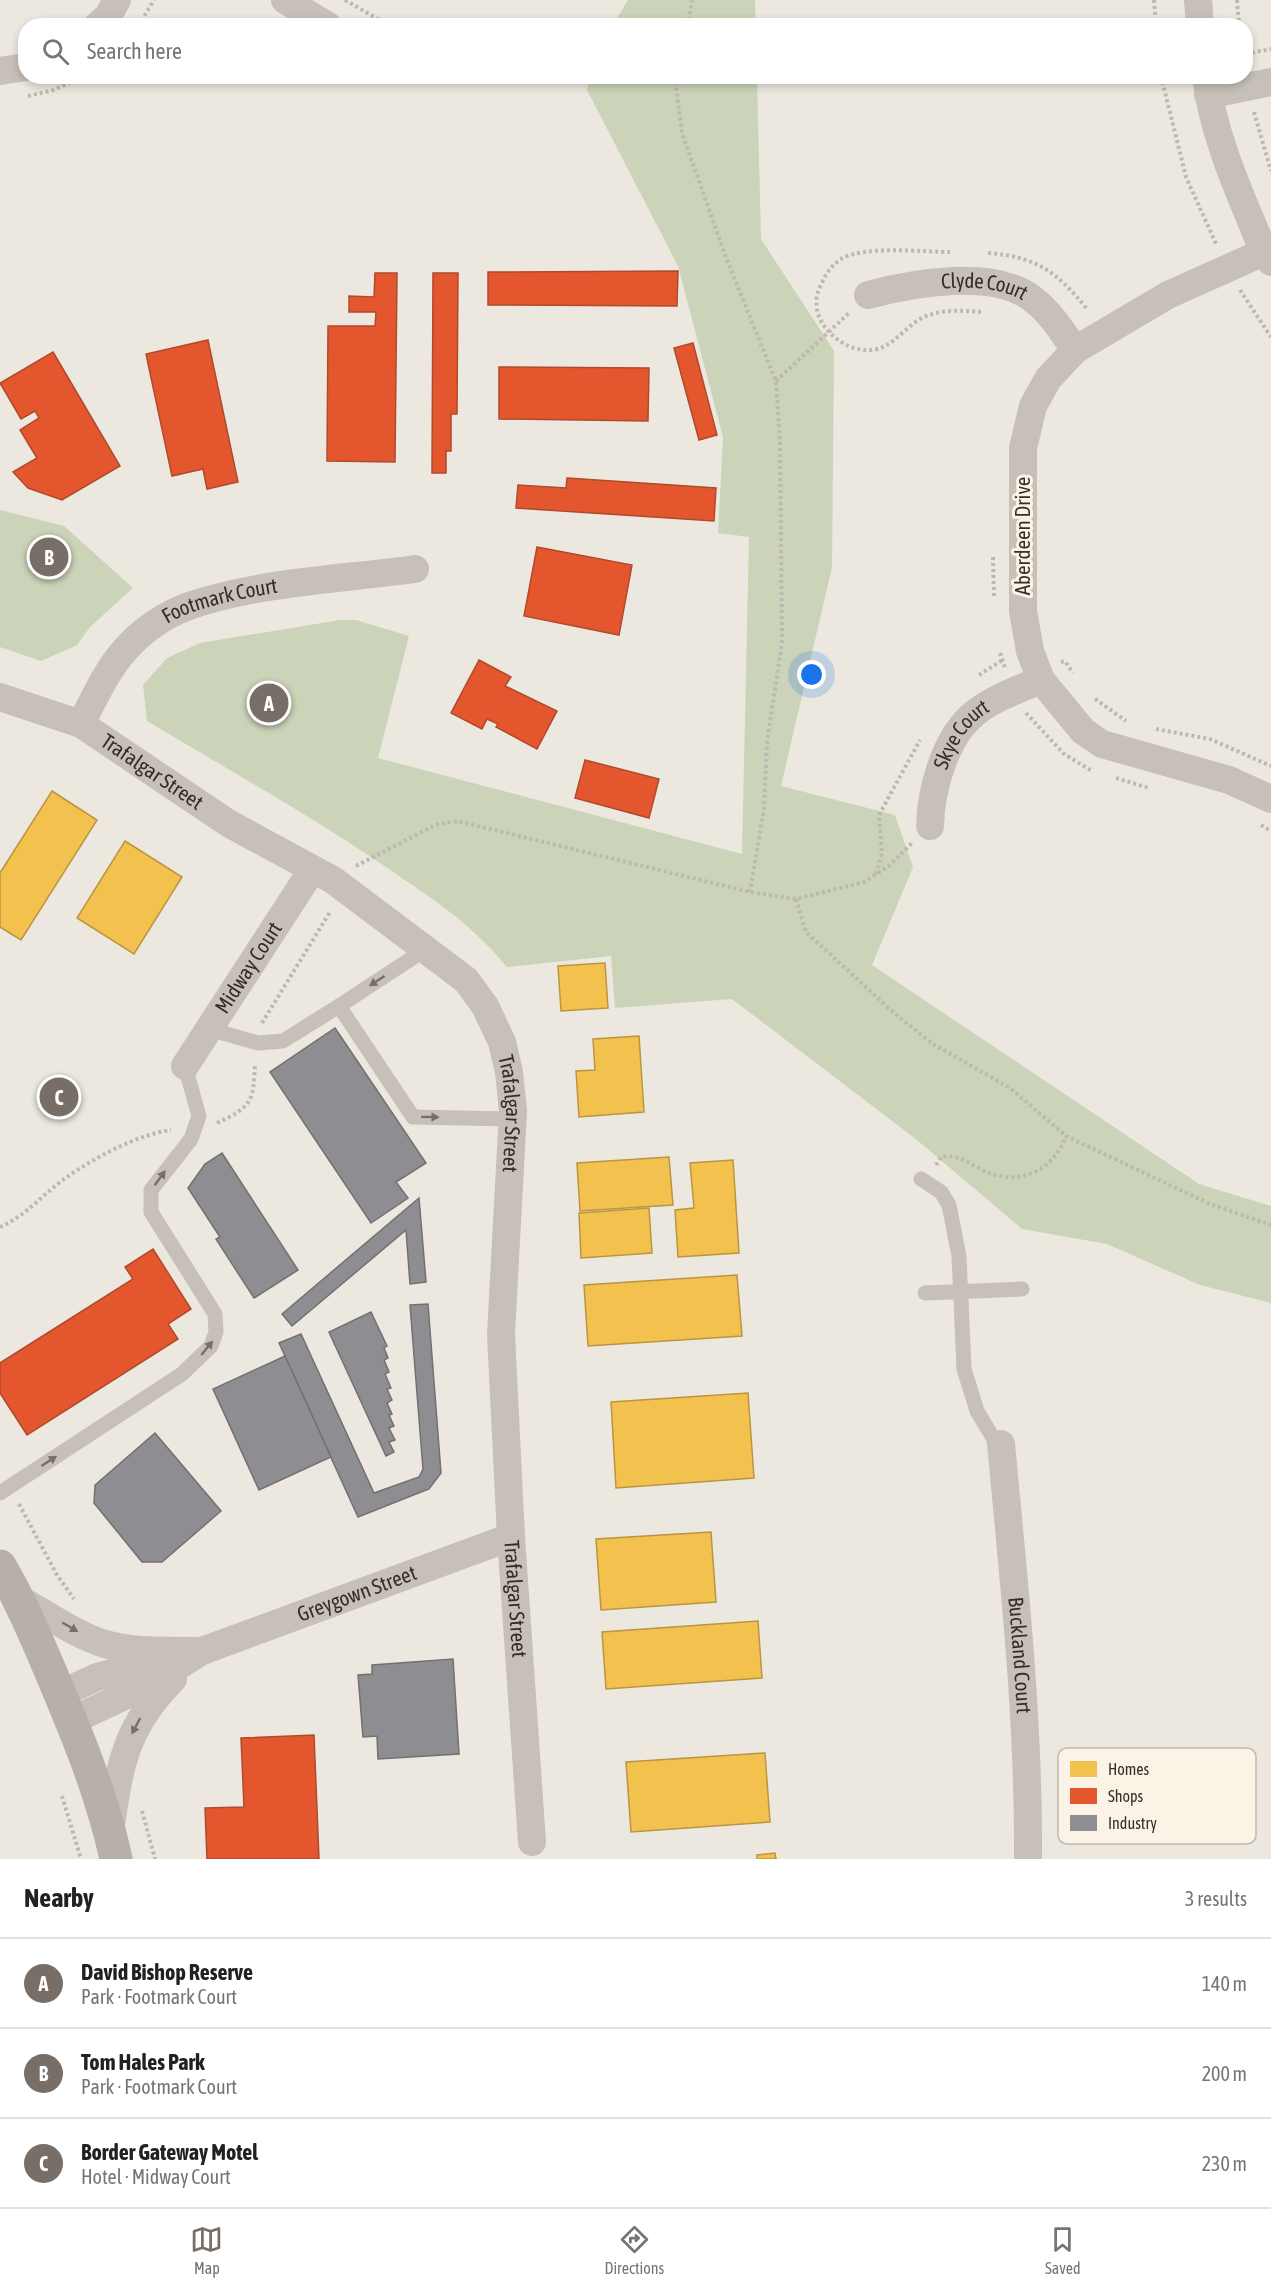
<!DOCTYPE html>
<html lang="en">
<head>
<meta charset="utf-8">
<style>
  :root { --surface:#fff; --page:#f6f6f6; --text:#202124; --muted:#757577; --line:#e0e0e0; --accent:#766e67 }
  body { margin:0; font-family:"Asap Condensed",sans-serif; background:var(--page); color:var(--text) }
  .you { position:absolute; left:812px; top:675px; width:21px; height:21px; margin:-15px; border:4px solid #fff; border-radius:50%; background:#1a73e8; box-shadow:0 0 0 9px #1a73e833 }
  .badge { display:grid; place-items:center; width:39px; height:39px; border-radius:50%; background:var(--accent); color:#fff; font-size:20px; font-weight:700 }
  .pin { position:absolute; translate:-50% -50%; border:3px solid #fff; box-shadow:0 2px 6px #0006 }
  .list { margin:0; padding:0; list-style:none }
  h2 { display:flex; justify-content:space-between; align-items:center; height:78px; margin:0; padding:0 24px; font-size:26px }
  h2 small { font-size:20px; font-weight:400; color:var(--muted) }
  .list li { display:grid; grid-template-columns:39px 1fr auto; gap:18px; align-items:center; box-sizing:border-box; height:90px; padding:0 24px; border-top:2px solid var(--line) }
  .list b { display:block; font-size:22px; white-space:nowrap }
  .list p { margin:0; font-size:20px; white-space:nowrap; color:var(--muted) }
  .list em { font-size:20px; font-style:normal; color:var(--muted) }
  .icon { flex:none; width:33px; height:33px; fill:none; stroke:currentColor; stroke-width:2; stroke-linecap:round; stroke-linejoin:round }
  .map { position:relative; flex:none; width:1271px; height:1859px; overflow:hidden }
  .search { position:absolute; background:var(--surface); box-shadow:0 3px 9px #0003; left:18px; right:18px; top:18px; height:66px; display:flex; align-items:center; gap:15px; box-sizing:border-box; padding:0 21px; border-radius:24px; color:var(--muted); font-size:22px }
  .sheet { height:348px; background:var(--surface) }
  nav { display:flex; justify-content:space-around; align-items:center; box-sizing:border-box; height:84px; border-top:2px solid var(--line); background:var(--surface); font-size:16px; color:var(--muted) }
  nav a { display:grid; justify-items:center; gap:3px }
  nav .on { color:var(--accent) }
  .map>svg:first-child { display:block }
  .green { fill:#cbd3b8 }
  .homes { fill:#f2c14e; stroke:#ba9542; stroke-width:1.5 }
  .shops { fill:#e4572e; stroke:#b04a2c; stroke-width:1.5 }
  .industry { fill:#8d8d92; stroke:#737072; stroke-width:1.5 }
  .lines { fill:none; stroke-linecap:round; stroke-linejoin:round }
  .path { stroke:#beb8b1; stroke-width:4; stroke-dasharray:3 3; stroke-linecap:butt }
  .service { stroke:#c6c0b8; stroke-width:15 }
  .minor { stroke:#c6c0b8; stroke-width:28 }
  .secondary { stroke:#b6b0a9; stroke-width:33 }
  .oneway { fill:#776f68 }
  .labels { text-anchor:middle; stroke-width:6; stroke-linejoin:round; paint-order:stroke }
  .street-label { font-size:21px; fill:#362d26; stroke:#faf3e6 }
  .key { fill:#faf3e6; stroke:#bfb8ac; stroke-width:1.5 }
  .key-label { font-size:16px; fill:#362d26 }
</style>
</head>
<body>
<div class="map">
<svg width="1271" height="1859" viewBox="0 0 1271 1859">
  <rect width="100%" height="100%" fill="#ece8df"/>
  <g class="green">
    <polygon points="628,0 755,0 756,25 613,25"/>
    <path d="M591,77H757L761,239L834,351L832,567L781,786L895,815L913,867L872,965L1199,1184L1271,1206V1303L1200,1285L1107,1244L1022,1229L917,1140L732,999L615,1008L611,956L507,967C468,920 427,895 377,861C302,811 224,767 147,721L143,685L167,658L200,643L340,620H356L409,636L378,758L742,854L749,537L718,533L723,437L678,266L587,90Z"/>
    <polygon points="0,510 64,526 133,588 90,627 77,645 41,661 0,647"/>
  </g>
  <g class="homes">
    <polygon points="52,791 97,820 21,940 0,927 0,873"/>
    <polygon points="125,841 182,877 134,954 77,918"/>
    <polygon points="605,963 608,1008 561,1011 558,966"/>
    <polygon points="639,1036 644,1112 579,1117 576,1071 595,1070 593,1039"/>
    <polygon points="669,1157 673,1205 580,1211 577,1163"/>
    <polygon points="733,1160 739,1253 678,1257 675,1210 694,1208 690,1163"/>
    <polygon points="649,1208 652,1253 581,1258 579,1213"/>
    <polygon points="737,1275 742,1336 588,1346 584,1285"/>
    <polygon points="748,1393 754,1478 616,1488 611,1402"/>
    <polygon points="711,1532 716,1602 601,1610 596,1539"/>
    <polygon points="758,1621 762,1678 606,1689 602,1632"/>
    <polygon points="765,1753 770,1822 631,1832 626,1762"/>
    <polygon points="775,1853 776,1859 757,1859 757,1855"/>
  </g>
  <g class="shops">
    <polygon points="678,271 677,306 488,305 488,272"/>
    <polygon points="375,273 397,273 395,462 327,461 328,326 375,326 376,312 349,312 349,296 374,297"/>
    <polygon points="433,273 458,273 457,414 451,414 451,451 446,451 446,473 432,473"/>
    <polygon points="208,340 238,482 207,489 203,469 172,476 146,354"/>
    <polygon points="693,343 717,435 699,440 674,348"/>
    <polygon points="53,352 120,466 62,500 28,488 13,472 37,458 20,430 39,418 35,411 21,419 0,383"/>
    <polygon points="499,367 649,368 648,421 499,419"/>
    <polygon points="567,478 716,488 714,521 516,508 518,485 566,488"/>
    <polygon points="537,547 632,565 619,635 524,616"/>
    <polygon points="479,660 511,677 505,686 557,711 537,749 496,727 498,724 487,719 482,729 451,713"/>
    <polygon points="585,760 659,779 649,818 575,798"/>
    <polygon points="153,1249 191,1309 168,1324 178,1339 27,1435 0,1393 0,1363 133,1279 125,1267"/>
    <polygon points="314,1735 319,1859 207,1859 205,1808 244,1807 241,1738"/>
  </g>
  <g class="industry">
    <polygon points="335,1028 426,1163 396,1182 408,1198 371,1223 270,1072"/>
    <polygon points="222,1153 298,1270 254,1298 216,1239 220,1237 188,1188 205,1164"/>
    <polygon points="419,1198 426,1282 410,1284 406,1230 292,1326 282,1314"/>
    <polygon points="428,1304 441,1473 429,1489 358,1517 279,1343 301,1334 374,1493 419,1477 423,1469 410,1305"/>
    <polygon points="371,1312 387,1346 384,1348 388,1358 384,1360 389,1372 385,1374 391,1388 387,1389 392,1400 387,1403 392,1414 389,1415 394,1426 389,1428 395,1440 389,1442 394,1452 386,1456 329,1332"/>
    <polygon points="285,1356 331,1457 259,1490 213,1389"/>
    <polygon points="155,1433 221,1511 162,1562 142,1562 94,1503 95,1485"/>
    <polygon points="453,1659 459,1754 378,1759 377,1736 363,1737 358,1675 372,1674 372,1665"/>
  </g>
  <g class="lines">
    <g class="path">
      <polyline points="345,0 390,26"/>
      <polyline points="1154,0 1156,26"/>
      <polyline points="1237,0 1239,26"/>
      <polyline points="138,26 154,0"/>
      <polyline points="688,26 692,0"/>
      <polyline points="1246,54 1271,49"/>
      <polyline points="678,76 676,87 682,133 725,255 776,381 780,441 782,642 767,742 764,809 750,892"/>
      <polyline points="1161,76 1186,177 1217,246"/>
      <polyline points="28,96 54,90 83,76"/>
      <polyline points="1254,112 1271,171"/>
      <path d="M950,252C922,252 865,245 841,259C832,265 826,273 822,283C816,293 815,303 818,314C823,329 838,343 854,348C892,359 900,325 929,315C946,309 967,311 984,312"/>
      <path d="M988,253C1037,257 1056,271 1087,309"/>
      <polyline points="1240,290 1271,337"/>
      <polyline points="776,381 850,312"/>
      <polyline points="993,557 994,597"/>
      <polyline points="1000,653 1005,668"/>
      <polyline points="1061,662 1065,661 1073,673"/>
      <polyline points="979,675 1001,661"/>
      <polyline points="1095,699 1126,721"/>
      <polyline points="1026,713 1064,754 1092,771"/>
      <polyline points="1156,729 1210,739 1271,766"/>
      <polyline points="1116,778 1149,788"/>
      <polyline points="1261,825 1271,831"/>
      <polyline points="356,866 435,825 457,821 750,892 796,899 864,882 890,865 912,843"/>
      <polyline points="876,874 882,853 879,815 920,740"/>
      <polyline points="796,899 806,932 894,1013 933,1044 1010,1088 1066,1136 1210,1204 1271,1225"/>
      <polyline points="262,1023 330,912"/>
      <path d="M217,1123C253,1106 253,1102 255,1063"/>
      <path d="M936,1165L941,1157C957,1153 970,1164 984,1171C1019,1187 1053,1171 1066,1136"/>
      <path d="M0,1227C26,1216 44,1193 67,1177C96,1157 136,1135 171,1130"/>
      <polyline points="19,1504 57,1575 74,1599"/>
      <polyline points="62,1796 81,1859"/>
      <polyline points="142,1811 155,1859"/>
    </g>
    <g class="service">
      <polyline points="426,949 339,1006 413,1117 512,1119"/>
      <polyline points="209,1029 258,1043 283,1041 339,1006"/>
      <polyline points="921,1179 941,1192 949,1205 959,1256 964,1369 977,1411 1001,1451"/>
      <polyline points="925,1293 1022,1289"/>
      <polyline points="0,1493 182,1374 211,1346 216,1332 215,1314 151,1212 151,1190 191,1139 199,1116 185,1066"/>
    </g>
    <g class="minor">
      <polyline points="285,0 328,26"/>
      <polyline points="1198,0 1200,26"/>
      <polyline points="97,26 108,16 117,0"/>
      <polyline points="0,71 26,67"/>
      <path d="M1206,76C1213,137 1241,196 1264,252L1271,262"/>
      <polyline points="1208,95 1271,82"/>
      <polyline points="1264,252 1168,295 1075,350 1048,379 1033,406 1023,448 1023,611 1030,651 1041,680 1083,731 1102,744 1229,780 1271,799"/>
      <path id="s1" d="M868,295C913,283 995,268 1034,300C1051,313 1063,333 1075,350"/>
      <path id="s2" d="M0,697L81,724L228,823L333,880L466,980L485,1006L502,1042L509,1072L513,1111L501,1334L511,1537L532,1842"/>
      <path id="s3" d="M81,724C94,699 106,671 125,650C141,631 166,614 189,606C259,582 342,579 415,569"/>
      <path id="s4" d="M930,826C931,789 945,737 975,713C994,698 1019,689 1041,680"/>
      <path id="s5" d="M185,1066L312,870"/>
      <path id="s6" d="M1001,1444C1014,1582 1029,1720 1028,1859"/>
      <path d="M19,1599C47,1614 75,1635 105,1644C135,1653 171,1650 202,1651"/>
      <polyline points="60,1694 97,1677 162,1659"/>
      <path id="s7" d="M71,1721L150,1684L202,1651L511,1537"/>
      <path d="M110,1831C120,1766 124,1728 173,1679"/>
    </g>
    <path class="secondary" d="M0,1566C22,1603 38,1642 55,1682C79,1739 103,1798 116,1859"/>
  </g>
  <defs><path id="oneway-solid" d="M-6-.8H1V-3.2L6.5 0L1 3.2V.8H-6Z" transform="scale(1.5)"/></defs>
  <g class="oneway">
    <use href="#oneway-solid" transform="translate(377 981) rotate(147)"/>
    <use href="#oneway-solid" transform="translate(430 1117) rotate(1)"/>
    <use href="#oneway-solid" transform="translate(160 1178) rotate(-54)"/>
    <use href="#oneway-solid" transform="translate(207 1348) rotate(-51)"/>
    <use href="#oneway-solid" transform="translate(49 1461) rotate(-33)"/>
    <use href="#oneway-solid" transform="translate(70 1627) rotate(30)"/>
    <use href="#oneway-solid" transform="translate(136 1726) rotate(118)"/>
  </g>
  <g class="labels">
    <g class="street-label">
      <text dy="7" stroke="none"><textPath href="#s1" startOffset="118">Clyde Court</textPath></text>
      <text transform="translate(1023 536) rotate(-90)" y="7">Aberdeen Drive</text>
      <text dy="7" stroke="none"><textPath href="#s3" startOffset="196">Footmark Court</textPath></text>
      <text dy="7" stroke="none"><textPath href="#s4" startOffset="99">Skye Court</textPath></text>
      <text dy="7" stroke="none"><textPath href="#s2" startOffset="171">Trafalgar Street</textPath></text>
      <text dy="7" stroke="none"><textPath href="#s5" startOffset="117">Midway Court</textPath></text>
      <text dy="7" stroke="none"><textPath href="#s2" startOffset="693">Trafalgar Street</textPath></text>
      <text dy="7" stroke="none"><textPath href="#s7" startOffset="314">Greygown Street</textPath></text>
      <text dy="7" stroke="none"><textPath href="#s2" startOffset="1179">Trafalgar Street</textPath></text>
      <text dy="7" stroke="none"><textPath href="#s6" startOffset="212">Buckland Court</textPath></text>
    </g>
  </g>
  <rect x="1058" y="1748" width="198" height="96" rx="9" class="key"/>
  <rect x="1070" y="1761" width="27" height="16" fill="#f2c14e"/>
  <rect x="1070" y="1788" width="27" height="16" fill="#e4572e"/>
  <rect x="1070" y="1815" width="27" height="16" fill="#8d8d92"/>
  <g class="key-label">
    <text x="1108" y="1775">Homes</text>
    <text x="1108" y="1802">Shops</text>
    <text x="1108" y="1829">Industry</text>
  </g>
</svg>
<div class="you"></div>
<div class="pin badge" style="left:269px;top:703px">A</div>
<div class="pin badge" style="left:49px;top:557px">B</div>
<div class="pin badge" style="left:59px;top:1097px">C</div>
<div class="search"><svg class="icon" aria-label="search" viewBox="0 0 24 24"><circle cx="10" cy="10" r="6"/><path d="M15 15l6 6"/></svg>Search here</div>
</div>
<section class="sheet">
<h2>Nearby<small>3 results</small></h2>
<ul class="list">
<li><span class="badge">A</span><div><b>David Bishop Reserve</b><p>Park · Footmark Court</p></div><em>140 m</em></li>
<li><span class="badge">B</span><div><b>Tom Hales Park</b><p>Park · Footmark Court</p></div><em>200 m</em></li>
<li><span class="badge">C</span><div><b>Border Gateway Motel</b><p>Hotel · Midway Court</p></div><em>230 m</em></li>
</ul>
</section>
<nav>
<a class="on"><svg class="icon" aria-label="map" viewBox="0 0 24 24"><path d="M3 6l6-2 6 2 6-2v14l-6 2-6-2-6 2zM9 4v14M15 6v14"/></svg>Map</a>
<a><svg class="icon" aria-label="directions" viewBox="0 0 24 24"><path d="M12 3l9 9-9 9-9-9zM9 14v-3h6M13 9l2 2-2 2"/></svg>Directions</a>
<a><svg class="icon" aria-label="saved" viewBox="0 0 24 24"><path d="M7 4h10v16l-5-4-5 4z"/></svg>Saved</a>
</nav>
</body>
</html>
